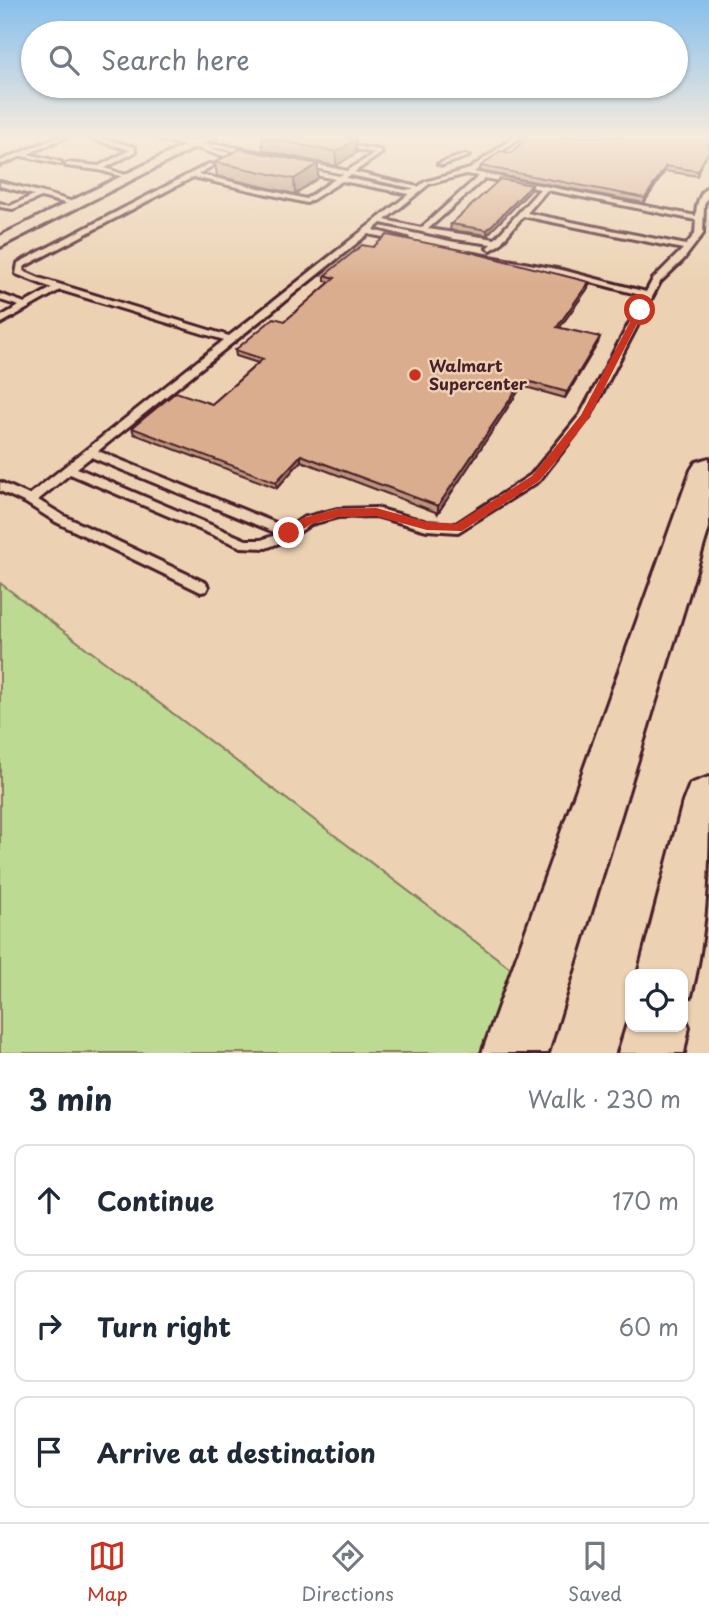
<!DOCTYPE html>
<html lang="en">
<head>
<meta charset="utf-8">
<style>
  :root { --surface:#fff; --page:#f6f6f7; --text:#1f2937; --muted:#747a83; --line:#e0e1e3; --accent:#c8321e }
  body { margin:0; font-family:"Playpen Sans",sans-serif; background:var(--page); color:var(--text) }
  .controls { position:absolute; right:21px; bottom:21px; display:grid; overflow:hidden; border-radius:14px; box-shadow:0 2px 5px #0004 }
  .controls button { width:63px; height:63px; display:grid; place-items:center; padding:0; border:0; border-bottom:2px solid var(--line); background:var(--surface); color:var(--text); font:35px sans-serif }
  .stop { position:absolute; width:21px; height:21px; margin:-16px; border:5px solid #c8321e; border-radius:50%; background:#fff }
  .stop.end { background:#c8321e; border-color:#fff; box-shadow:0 2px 7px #0008 }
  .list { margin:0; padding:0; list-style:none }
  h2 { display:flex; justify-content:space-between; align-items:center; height:91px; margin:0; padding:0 28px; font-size:30px }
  h2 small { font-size:23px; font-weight:400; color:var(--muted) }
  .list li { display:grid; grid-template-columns:46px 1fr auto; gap:21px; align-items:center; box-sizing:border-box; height:112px; margin:0 14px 14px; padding:0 14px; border:2px solid var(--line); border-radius:14px }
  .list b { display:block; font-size:26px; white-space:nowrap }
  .list em { font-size:23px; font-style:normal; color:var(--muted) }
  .icon { flex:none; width:38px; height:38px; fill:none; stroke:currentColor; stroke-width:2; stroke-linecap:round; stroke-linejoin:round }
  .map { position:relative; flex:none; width:709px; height:1053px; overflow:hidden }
  .search { position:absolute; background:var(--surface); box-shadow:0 2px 5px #0004; left:21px; right:21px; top:21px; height:77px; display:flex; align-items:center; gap:18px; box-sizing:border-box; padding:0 24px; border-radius:38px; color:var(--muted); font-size:26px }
  .sheet { height:469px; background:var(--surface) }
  nav { display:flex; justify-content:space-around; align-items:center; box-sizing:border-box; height:98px; border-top:2px solid var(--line); background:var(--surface); font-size:19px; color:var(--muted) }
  nav a { display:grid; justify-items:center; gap:4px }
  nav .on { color:var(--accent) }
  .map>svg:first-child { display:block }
  .green { fill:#bdda92; stroke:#847c5e; stroke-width:2 }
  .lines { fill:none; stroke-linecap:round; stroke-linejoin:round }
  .service-casing { stroke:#4a1f2b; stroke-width:6 }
  .minor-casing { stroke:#4a1f2b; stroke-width:6 }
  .motorway-casing { stroke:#4a1f2b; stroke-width:6 }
  .service { fill:#ecd2b3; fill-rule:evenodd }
  .minor { fill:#ecd2b3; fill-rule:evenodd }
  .motorway { fill:#ecd2b3; fill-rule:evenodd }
  .wall { fill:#bb957a; stroke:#4a1f2b; stroke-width:2 }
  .shaded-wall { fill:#997963; stroke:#4a1f2b; stroke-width:2 }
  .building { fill:#daad8e; stroke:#4a1f2b; stroke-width:2 }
  .route { fill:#c8321e }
  .poi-dot { fill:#c8321e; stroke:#ecd2b3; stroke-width:2.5 }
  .labels { text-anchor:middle; stroke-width:5; stroke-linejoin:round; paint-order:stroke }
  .far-poi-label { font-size:16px; font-weight:bold; fill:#4a1f2b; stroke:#ecd2b3; text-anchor:start }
</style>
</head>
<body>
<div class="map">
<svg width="709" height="1053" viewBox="0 0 709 1053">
  <rect width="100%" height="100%" fill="#ecd2b3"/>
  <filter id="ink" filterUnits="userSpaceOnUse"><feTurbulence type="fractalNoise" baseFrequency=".0143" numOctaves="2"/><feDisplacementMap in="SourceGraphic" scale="14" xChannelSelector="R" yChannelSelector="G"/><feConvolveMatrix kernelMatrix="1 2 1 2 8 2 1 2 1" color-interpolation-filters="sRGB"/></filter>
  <g filter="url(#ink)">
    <polygon class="green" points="0,583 537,988 515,1053 0,1053"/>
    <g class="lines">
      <g class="service-casing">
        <g id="service">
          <polygon points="58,137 66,137 28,154 61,162 61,164 22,156 0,165 0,161"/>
          <polygon points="86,137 96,137 135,147 135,152 105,168 131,177 131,179 99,170 66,166 66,164 68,163 99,166 130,150"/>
          <path d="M514,137H521L474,172L696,216C696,205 700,192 709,186V194L704,205L703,234L683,260L660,282L590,416L539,481L458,532L427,530L376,516L338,517L311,524L287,540L266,548L241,547L70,474L38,500L64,516L206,583L208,587L206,591L201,592L56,522L26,503L0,491V482L29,495L224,340L60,290L0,324V317L19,306L0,300V294L25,303L52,288L16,274L18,263L209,164L214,165L198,174L306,199L335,179L215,154L192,146V144L224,145L347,171L375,153L340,146V144L380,150L382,153L354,172L418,187L425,182L470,169ZM208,148L224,149L343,174L339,176ZM466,174L479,176L421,228L385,220L429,184ZM350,175L412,188L413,189L405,190L346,178ZM193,177L307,203L342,181L409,194L229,336L39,278L23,271L25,266ZM485,178L540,189L495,239L428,229ZM547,190L696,220L695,234L686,245L527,213ZM523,216L683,249L653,279L646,292L562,270L469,253L468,255L472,257L561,274L644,296L580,415L531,475L456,524L427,522L376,508L338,509L303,518L288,528L98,451L368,234L403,241L407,239L373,230L381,223L455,239L491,244L487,248L491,250L500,244ZM91,457L279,534L261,540H246L77,468Z"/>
          <polygon points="464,155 469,156 443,165 438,164"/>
          <polygon points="0,182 44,193 80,204 77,206 41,197 13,209 0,207 0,203 10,206 34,195 0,186"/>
        </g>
      </g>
      <g class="minor-casing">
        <path id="minor" d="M155,137C166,137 185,141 192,141C200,140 207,137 216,137L0,247V236L183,146Z"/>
      </g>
      <g class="motorway-casing">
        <g id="motorway">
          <polygon points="709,458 709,528 548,1053 482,1053 691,470 696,462"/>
          <path d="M709,777C709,849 709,928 691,996L683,999V974H638L683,802L690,784Z"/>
          <polygon points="683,1012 689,1027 684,1053 618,1053 630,1014 630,1027 683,1027"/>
        </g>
      </g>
      <use href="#service" class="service"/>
      <use href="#minor" class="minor"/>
      <use href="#motorway" class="motorway"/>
    </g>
    <g class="wall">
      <polygon points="262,137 356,153 336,166 263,150"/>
      <polygon points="709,137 697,176 665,171 644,203 480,171 481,166 511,153"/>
      <polygon points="215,162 318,178 295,194 217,176"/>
      <polygon points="531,190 487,235 450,230 451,224"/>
      <polygon points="373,247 588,288 559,328 598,343 565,398 522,386 438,513 301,461 277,488 134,434 132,428 212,404 258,363 236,356 235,350 285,321 330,282 325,281 325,275"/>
    </g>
    <g class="shaded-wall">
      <polygon points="356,139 356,153 336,166 336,152"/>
      <polygon points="318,164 318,178 295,194 294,179"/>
      <polygon points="666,166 665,171 644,203 645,198"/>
      <polygon points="532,185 531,190 487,235 487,230"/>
      <polygon points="589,282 588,288 556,333 557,327"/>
      <polygon points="600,337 598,343 565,398 567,392"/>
      <polygon points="523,380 522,386 438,513 438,506"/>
      <polygon points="301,455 301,461 277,488 276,482"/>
    </g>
    <g class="building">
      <polygon points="262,137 343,137 356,139 336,152"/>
      <polygon points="528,137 709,137 709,151 698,171 666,166 645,198 481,166 500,151 511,153"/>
      <polygon points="240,149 318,164 294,179 215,162"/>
      <polygon points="500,179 532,185 487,230 451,224"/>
      <polygon points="387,235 466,251 589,282 557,327 600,337 567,392 523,380 438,506 301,455 276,482 132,428 176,392 212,404 263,359 235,350 274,318 285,321 335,278 325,275 362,245 373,247"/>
    </g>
  </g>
  <linearGradient id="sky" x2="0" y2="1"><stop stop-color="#87bfed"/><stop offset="0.48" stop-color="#f6ebdd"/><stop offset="1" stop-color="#f6ebdd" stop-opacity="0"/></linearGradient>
  <rect width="709" height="284" fill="url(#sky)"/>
  <polygon class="route" points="637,309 644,310 590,416 558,459 539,481 462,531 427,530 376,516 338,517 311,524 294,535 285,535 285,530 303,518 338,509 376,508 427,522 456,524 532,476 550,454 581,415"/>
  <circle class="poi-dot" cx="415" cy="375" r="7"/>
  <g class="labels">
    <g class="far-poi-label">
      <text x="429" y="372">Walmart<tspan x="429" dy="18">Supercenter</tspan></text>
    </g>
  </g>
</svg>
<div class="controls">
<button><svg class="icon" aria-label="locate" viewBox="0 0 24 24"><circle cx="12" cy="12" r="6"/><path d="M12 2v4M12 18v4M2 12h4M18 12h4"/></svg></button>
</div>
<div class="stop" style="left:640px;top:310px"></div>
<div class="stop end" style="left:289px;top:533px"></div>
<div class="search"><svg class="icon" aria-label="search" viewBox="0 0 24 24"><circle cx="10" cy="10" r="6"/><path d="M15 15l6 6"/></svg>Search here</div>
</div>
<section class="sheet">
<h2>3 min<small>Walk · 230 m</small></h2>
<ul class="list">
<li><svg class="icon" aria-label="ahead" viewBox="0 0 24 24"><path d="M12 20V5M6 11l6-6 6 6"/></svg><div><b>Continue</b></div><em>170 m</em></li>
<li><svg class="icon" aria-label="right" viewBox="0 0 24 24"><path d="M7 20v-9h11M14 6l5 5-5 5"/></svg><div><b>Turn right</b></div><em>60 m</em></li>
<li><svg class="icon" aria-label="arrive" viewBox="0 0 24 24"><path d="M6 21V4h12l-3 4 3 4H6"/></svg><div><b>Arrive at destination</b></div></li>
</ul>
</section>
<nav>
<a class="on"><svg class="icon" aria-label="map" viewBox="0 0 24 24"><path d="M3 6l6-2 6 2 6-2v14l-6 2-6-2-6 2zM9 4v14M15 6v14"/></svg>Map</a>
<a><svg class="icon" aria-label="directions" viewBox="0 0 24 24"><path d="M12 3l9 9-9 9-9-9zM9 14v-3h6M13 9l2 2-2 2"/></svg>Directions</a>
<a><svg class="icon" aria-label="saved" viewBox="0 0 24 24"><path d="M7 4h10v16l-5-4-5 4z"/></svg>Saved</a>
</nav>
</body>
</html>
